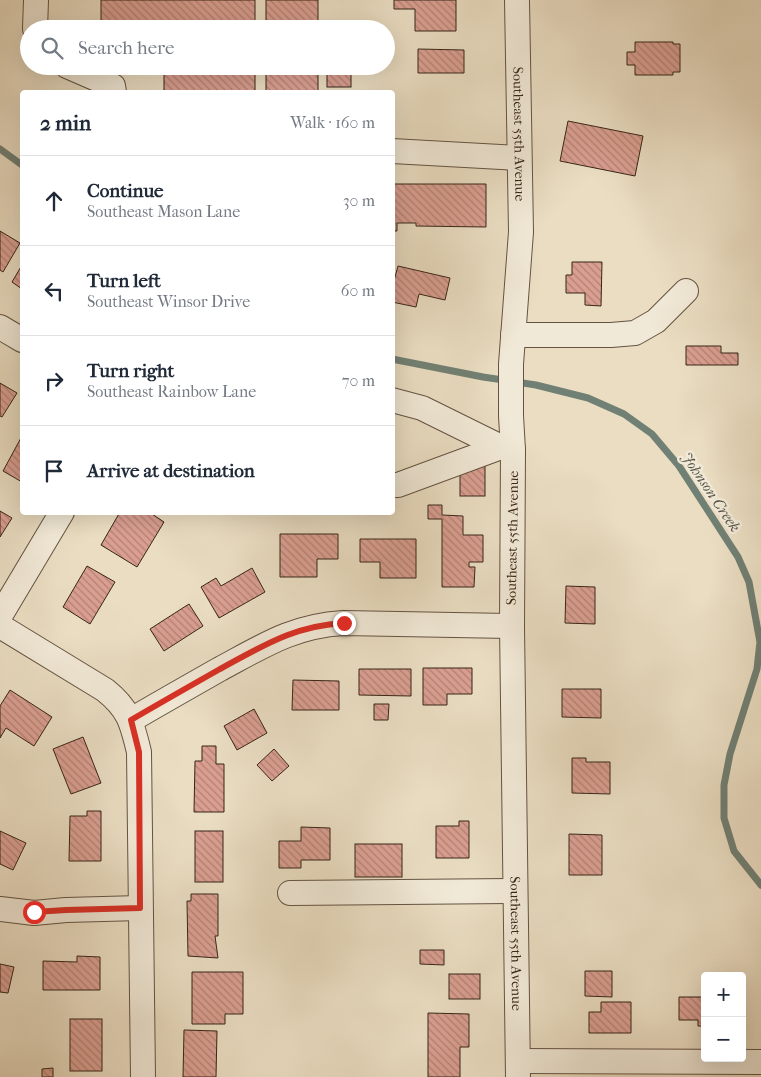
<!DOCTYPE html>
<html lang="en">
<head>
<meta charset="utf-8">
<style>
  :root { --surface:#fff; --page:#f2f2f3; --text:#1f2937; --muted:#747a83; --line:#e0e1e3 }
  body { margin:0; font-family:"IM FELL French Canon",serif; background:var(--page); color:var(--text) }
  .controls { position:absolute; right:15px; bottom:15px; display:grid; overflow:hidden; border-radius:5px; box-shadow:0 5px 20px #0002 }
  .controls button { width:45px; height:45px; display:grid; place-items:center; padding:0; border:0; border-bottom:1px solid var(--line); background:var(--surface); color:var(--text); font:25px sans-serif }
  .stop { position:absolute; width:15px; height:15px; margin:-11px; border:4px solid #d93025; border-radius:50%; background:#fff }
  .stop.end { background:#d93025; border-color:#fff; box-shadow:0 1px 5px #0008 }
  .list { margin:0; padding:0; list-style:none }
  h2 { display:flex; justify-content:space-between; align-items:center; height:65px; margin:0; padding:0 20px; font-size:21px }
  h2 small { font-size:16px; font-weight:400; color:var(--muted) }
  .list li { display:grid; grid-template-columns:32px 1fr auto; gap:15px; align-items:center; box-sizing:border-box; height:90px; padding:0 20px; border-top:1px solid var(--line) }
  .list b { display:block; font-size:19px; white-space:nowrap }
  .list p { margin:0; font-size:16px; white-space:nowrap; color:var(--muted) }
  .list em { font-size:16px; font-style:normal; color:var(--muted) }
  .icon { flex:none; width:28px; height:28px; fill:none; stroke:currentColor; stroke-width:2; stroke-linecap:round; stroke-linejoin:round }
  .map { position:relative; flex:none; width:761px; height:1077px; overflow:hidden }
  .search { position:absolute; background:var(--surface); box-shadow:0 5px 20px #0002; left:20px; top:20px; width:375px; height:55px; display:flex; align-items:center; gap:12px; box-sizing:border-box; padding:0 18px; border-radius:28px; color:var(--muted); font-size:19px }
  .panel { position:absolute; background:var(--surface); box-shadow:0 5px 20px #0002; left:20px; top:90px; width:375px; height:425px; border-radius:5px }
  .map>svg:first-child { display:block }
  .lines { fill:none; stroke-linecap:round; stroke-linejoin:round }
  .stream { stroke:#718074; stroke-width:7 }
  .building { fill:url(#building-back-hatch); stroke:#372518 }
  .minor-casing { stroke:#645342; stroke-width:26 }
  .minor { stroke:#f1e9d7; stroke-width:24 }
  .route { stroke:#d93025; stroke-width:6 }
  .labels { text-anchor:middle; stroke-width:5; stroke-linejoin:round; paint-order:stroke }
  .street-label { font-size:14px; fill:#372518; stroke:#f1e9d7 }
  .water-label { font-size:15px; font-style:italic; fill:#545246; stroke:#f1e9d7 }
</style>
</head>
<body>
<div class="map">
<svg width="761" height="1077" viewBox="0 0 761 1077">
  <defs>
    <pattern id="building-back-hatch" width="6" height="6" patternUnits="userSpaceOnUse" patternTransform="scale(1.25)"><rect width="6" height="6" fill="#da9f91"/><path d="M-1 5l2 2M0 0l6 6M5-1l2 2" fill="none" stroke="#b28175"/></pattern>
  </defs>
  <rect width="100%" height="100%" fill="#eaddc2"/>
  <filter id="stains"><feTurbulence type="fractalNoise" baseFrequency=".004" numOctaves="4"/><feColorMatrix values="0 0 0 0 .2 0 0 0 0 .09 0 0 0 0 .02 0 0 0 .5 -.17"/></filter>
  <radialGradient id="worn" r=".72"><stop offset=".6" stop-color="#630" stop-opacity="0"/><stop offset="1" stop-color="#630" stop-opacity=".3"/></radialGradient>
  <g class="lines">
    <g class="stream">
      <polyline points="0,149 22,165"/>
      <polyline points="392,359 483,377 536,385 588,398 624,414 652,434 679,466 738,557 749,582 760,642 757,669 730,754 724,785 724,818 734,851 761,885"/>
    </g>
  </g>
  <g class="building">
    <rect x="101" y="0" width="154" height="29"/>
    <rect x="266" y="0" width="52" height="29"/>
    <polygon points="394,0 456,0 456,31 415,31 415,9 394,9"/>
    <rect x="333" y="26" width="29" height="3"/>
    <polygon points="635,42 673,42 673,44 680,44 680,72 673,72 673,75 635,75 635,65 627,65 627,52 635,52"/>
    <polygon points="418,49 464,50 464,73 418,73"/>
    <rect x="164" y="66" width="91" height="26"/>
    <rect x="266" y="66" width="52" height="26"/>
    <rect x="327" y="66" width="24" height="21"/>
    <polygon points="568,121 643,136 635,176 560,161"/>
    <polygon points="392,184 486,184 486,227 416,226 416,223 397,223 397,231 392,231"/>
    <polygon points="0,231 20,243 3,272 0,270"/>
    <polygon points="572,262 602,262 601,306 585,305 585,293 566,293 566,275 572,275"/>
    <polygon points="22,265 22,289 12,282"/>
    <polygon points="398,266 450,278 445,300 419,294 416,307 392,302 392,288"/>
    <polygon points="686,346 721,346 721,353 738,353 738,365 686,365"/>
    <polygon points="0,383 17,393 2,417 0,416"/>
    <polygon points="22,436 22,482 3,471"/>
    <rect x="460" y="464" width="25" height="32"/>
    <polygon points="428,505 442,505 442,515 463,516 463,535 483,535 483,562 469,562 469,567 475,567 474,587 442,587 442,519 428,519"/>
    <polygon points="0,511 12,518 0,537"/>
    <polygon points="120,512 149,512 164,522 137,567 101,545"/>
    <polygon points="280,534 338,534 338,559 317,559 317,577 280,577"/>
    <polygon points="360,539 416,539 416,578 380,578 380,562 360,562"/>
    <polygon points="87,566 115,582 90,624 63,607"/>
    <polygon points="252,568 265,592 219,618 201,587 216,578 221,586"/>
    <polygon points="566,586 595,587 595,624 565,623"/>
    <polygon points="189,604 203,626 164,651 150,629"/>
    <polygon points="423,668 472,668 472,694 447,694 447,705 423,705"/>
    <polygon points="359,669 411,669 411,696 359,695"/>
    <polygon points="293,680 339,681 339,710 292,710"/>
    <polygon points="562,689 601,689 601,718 562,717"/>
    <polygon points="10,690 52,717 34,746 6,728 0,738 0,706"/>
    <polygon points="374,704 389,704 388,720 374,720"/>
    <polygon points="254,709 267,733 237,750 224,726"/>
    <polygon points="83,737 101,783 71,794 53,749"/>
    <polygon points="202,746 216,746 216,764 224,764 224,812 194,812 195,761 202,761"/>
    <polygon points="274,749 289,766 272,781 257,765"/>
    <polygon points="572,758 586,758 586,762 610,762 610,794 572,793"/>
    <polygon points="87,811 101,811 101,861 69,861 70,816 87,816"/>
    <polygon points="459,821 469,821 469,858 436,858 436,826 459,826"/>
    <polygon points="301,827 330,828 330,860 301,860 301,868 279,868 279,841 301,841"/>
    <polygon points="0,831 26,843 13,870 0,864"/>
    <rect x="195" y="831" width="28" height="51"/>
    <polygon points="569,834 602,835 602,875 569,875"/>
    <rect x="355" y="844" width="47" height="33"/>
    <polygon points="191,894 218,894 218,936 215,936 218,958 188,956 187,901 191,901"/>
    <polygon points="420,950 444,950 444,965 420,964"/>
    <polygon points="77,956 100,957 100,990 43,990 43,961 77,962"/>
    <polygon points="0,964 14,967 8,993 0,992"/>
    <polygon points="585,971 612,971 612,997 585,996"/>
    <polygon points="192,972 243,972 243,1014 225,1014 225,1024 192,1024"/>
    <rect x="449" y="974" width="31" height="25"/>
    <polygon points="679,997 705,997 705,1026 698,1026 698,1020 679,1020"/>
    <polygon points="601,1002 631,1002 631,1033 589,1033 589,1012 601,1012"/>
    <polygon points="428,1013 469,1014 469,1047 460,1047 460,1077 428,1077"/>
    <rect x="70" y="1019" width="32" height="52"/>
    <polygon points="184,1030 217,1031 216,1077 183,1077"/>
    <polygon points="53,1068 53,1077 42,1077 42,1069"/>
  </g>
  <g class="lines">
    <g class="minor-casing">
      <g id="minor">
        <path id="s1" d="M517,0L521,232L511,364V416L513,450L512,626L518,1077"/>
        <polyline points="35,29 36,0"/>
        <polyline points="67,66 113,86 114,92"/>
        <polyline points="392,151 519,158"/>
        <polyline points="0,327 22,340"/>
        <polyline points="513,335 611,335 635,333 656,321 686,291"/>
        <polyline points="392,400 422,408 501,447 513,450"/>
        <polyline points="392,485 398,485 501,447"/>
        <polyline points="0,616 62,512"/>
        <path d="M0,626L105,690C129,709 132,723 139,752L143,1077"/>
        <path d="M131,720C160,703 190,686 220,669C263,646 293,626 343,623L512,626"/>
        <polyline points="290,893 515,891"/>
        <polyline points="0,909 34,913 66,910 140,908"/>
        <polyline points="518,1061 761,1062"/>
      </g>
    </g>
    <use href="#minor" class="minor"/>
  </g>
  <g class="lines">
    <path class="route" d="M34,912L66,910L140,908L139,752L131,720C160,703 190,686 220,669C263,646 293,626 344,623"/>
  </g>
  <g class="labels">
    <g class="street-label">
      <text dy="5" stroke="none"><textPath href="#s1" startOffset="134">Southeast 55th Avenue</textPath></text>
      <text transform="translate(512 538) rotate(-89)" y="5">Southeast 55th Avenue</text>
      <text dy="5" stroke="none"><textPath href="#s1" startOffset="944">Southeast 55th Avenue</textPath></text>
    </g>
    <g class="water-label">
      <text transform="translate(711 492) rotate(56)" y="5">Johnson Creek</text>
    </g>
  </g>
  <rect width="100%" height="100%" filter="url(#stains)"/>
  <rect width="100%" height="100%" fill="url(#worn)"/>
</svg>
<div class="controls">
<button>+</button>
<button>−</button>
</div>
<div class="stop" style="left:34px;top:912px"></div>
<div class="stop end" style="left:344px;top:623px"></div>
<div class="search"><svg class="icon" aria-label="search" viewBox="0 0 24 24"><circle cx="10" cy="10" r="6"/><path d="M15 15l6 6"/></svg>Search here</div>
<section class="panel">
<h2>2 min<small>Walk · 160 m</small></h2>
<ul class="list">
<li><svg class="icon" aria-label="ahead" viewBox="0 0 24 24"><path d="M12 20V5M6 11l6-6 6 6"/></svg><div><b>Continue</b><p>Southeast Mason Lane</p></div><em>30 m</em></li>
<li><svg class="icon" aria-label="left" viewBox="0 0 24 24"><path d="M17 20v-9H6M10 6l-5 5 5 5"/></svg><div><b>Turn left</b><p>Southeast Winsor Drive</p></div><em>60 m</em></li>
<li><svg class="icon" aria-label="right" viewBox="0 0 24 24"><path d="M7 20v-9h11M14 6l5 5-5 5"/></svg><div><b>Turn right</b><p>Southeast Rainbow Lane</p></div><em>70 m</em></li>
<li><svg class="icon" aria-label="arrive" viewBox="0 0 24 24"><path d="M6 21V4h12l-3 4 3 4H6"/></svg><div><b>Arrive at destination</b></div></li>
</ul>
</section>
</div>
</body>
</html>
